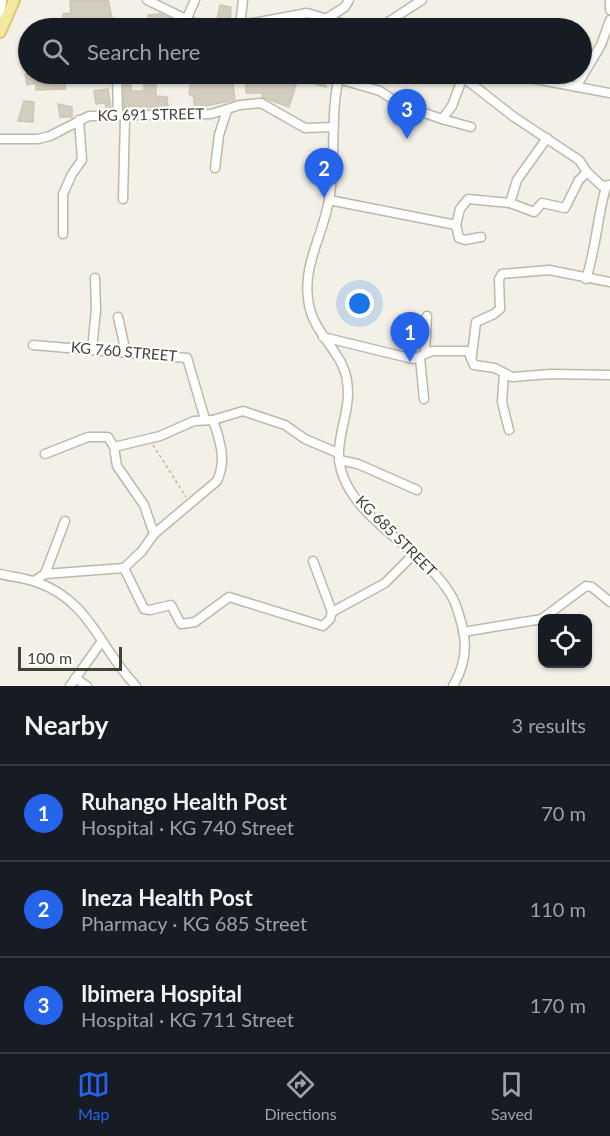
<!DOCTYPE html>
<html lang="en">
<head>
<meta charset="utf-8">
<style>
  :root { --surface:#171b24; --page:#20242c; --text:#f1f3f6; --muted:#9ea1a6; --line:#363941; --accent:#2563eb }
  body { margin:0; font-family:Lato,sans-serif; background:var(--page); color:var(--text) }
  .controls { position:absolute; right:18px; bottom:18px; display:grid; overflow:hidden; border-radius:12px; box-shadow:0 2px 4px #0004 }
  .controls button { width:54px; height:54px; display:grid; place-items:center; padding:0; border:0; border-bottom:2px solid var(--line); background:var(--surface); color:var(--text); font:30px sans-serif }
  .scale { position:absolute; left:18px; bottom:15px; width:104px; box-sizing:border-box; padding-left:6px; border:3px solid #444137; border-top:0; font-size:16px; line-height:21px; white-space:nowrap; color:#444137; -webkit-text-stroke:4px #fff; paint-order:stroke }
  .you { position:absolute; left:360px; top:304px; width:21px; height:21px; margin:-15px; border:4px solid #fff; border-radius:50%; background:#1a73e8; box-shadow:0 0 0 9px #1a73e833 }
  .badge { display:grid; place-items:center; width:39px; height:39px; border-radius:50%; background:var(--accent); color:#fff; font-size:20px; font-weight:700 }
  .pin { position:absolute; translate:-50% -50px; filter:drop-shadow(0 2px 3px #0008) }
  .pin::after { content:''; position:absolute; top:32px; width:21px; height:18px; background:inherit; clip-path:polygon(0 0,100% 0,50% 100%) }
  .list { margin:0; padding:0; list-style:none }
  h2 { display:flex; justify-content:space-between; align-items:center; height:78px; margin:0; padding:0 24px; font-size:26px }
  h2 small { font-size:20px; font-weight:400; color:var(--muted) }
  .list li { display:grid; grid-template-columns:39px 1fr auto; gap:18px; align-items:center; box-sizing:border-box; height:96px; padding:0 24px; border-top:2px solid var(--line) }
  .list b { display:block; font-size:22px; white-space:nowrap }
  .list p { margin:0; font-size:20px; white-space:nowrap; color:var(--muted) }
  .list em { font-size:20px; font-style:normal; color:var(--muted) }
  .icon { flex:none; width:33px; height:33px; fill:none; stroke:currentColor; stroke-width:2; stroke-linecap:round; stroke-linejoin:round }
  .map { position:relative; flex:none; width:610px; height:686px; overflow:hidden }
  .search { position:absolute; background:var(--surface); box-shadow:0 2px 4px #0004; left:18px; right:18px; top:18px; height:66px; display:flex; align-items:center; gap:15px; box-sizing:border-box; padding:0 21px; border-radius:33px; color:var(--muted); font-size:22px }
  .sheet { height:366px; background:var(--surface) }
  nav { display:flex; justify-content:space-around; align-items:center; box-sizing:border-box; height:84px; border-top:2px solid var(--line); background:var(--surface); font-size:16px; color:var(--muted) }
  nav a { display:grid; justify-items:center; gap:3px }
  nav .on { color:var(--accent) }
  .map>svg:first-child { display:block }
  .building { fill:#d2cdbe; stroke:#ccc6b2; stroke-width:1.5 }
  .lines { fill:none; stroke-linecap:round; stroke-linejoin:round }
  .minor-casing { stroke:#bcb9ab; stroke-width:11 }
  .major-casing { stroke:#d6c871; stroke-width:14 }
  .path { stroke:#bcb69e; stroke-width:1.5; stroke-dasharray:3 3; stroke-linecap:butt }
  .minor { stroke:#fff; stroke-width:8 }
  .major { stroke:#f3e89f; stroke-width:10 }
  .labels { text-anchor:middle; stroke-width:4.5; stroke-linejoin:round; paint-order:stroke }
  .street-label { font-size:15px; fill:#444137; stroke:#fff }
</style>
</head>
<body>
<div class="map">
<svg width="610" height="686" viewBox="0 0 610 686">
  <rect width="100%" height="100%" fill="#f2f0e7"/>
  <g class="building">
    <polygon points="70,0 108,0 112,18 118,19 117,28 64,24 63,14 71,13"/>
    <polygon points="220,5 231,7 230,21 217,20"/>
    <polygon points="160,14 171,19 171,28 148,28 148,15"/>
    <polygon points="305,20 327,28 297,28 298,21"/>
    <polygon points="25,74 37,74 37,78 66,74 65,89 36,90 36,83 27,85"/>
    <polygon points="127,74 130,74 131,91 144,91 144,77 147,77 147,74 156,74 156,96 167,97 168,108 129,106 129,109 124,109 124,84"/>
    <polygon points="192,74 232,77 235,100 194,108 194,97 189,94"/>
    <polygon points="275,74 284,76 284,74 295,74 294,81 297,82 289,107 262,97 263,93 246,93 246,77 274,77"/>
    <polygon points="315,76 325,78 326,87 314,84"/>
    <polygon points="108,89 111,109 106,109 105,103 96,104 94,91"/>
    <polygon points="24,101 34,102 33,122 18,121"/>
    <polygon points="58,104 72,107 72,117 60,117"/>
  </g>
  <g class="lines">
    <g class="minor-casing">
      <g id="minor">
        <polyline points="147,0 200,26 231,27 307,13 358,28"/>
        <polyline points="610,0 610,10"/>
        <polyline points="0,14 2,0"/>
        <polyline points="186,20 195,0"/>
        <polyline points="324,20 345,7 349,0"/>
        <polyline points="240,25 243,0"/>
        <polyline points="379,28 422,0"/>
        <polyline points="117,74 118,116"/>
        <path d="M340,74C329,111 337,160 329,200C323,236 301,267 309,305C314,334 343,352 347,381C353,418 327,445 346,483C369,529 425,551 451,595C457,604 459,616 462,625C468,647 465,666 453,686"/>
        <polyline points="521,74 535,79 610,93"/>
        <polyline points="464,78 514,117 579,160 587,172"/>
        <polyline points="339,79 380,91 401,105 442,119 452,106 464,74"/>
        <polyline points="576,87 601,45 610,20"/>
        <polyline points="442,119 471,127"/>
        <polyline points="0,139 38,139 50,136 89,116 211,114 240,105 261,103 305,128 334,127"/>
        <polyline points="215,168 219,135 227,110"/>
        <polyline points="123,199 125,117"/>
        <polyline points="329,200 456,225 460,209 468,199 510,203 534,212 542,203 565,208 579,180 587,172 602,186 610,185"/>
        <polyline points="510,203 517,180 547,138"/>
        <polyline points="456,225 459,238 465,240 481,237"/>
        <polyline points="63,234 63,194 72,174 82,160 79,120"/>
        <path d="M586,279C596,249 597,218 606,187"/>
        <polyline points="118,317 126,353"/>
        <polyline points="323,337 413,359 432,351 468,351 474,365 495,368 512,377 551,374 610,375"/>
        <polyline points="33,345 187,358 205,419"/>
        <polyline points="92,349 96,310 95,278"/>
        <polyline points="425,353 427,316"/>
        <polyline points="472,355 476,322 494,314 500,309 499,279 502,274 549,270 610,282"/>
        <polyline points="420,358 424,399"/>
        <polyline points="504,373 502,402 509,430"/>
        <polyline points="114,447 117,466 144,505 154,534"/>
        <polyline points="45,454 88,437 108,437 114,447 160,436 194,421 213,420 243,411 285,425 305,439 338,453"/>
        <polyline points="339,460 358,464 417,490"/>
        <polyline points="313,561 332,612"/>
        <polyline points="124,568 144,609 150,610 171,605 181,624 195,622 229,597 323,626 330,619 332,612 385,583 414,554"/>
        <path d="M0,574C12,577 25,578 36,582C90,600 100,649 136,686"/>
        <polyline points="45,574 65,521"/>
        <path d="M34,581L45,574L124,568L142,551L154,534L217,481C227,460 220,441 213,420"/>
        <polyline points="543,618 586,586 592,587 610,602"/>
        <polyline points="463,632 542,619"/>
        <polyline points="75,678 87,686"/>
        <polyline points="70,686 102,641"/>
      </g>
    </g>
    <g class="major-casing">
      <polyline id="major" points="0,32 14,0"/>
    </g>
    <polyline class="path" points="153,445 186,497"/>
    <use href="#minor" class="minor"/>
    <use href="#major" class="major"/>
  </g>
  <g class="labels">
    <g class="street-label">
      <text transform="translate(151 115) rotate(-1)" y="5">KG 691 STREET</text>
      <text transform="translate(124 352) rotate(5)" y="5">KG 760 STREET</text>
      <text transform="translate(396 536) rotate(45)" y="5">KG 685 STREET</text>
    </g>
  </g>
</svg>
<div class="controls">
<button><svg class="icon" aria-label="locate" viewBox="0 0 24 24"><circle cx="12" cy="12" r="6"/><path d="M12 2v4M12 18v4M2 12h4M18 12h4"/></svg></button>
</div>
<div class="scale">100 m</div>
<div class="you"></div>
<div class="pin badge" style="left:410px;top:362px">1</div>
<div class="pin badge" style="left:324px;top:198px">2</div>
<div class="pin badge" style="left:407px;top:139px">3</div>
<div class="search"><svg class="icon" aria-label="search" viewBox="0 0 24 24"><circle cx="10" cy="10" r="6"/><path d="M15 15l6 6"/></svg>Search here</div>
</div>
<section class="sheet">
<h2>Nearby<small>3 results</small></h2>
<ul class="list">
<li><span class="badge">1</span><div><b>Ruhango Health Post</b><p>Hospital · KG 740 Street</p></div><em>70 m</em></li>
<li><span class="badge">2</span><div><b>Ineza Health Post</b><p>Pharmacy · KG 685 Street</p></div><em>110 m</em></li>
<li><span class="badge">3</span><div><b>Ibimera Hospital</b><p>Hospital · KG 711 Street</p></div><em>170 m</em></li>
</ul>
</section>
<nav>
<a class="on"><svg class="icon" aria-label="map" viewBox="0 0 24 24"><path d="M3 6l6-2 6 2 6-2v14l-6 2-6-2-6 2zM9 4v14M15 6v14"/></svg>Map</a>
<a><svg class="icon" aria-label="directions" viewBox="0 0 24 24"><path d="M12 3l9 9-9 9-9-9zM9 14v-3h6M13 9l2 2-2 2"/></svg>Directions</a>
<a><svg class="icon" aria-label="saved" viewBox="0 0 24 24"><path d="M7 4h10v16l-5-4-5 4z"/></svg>Saved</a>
</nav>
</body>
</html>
